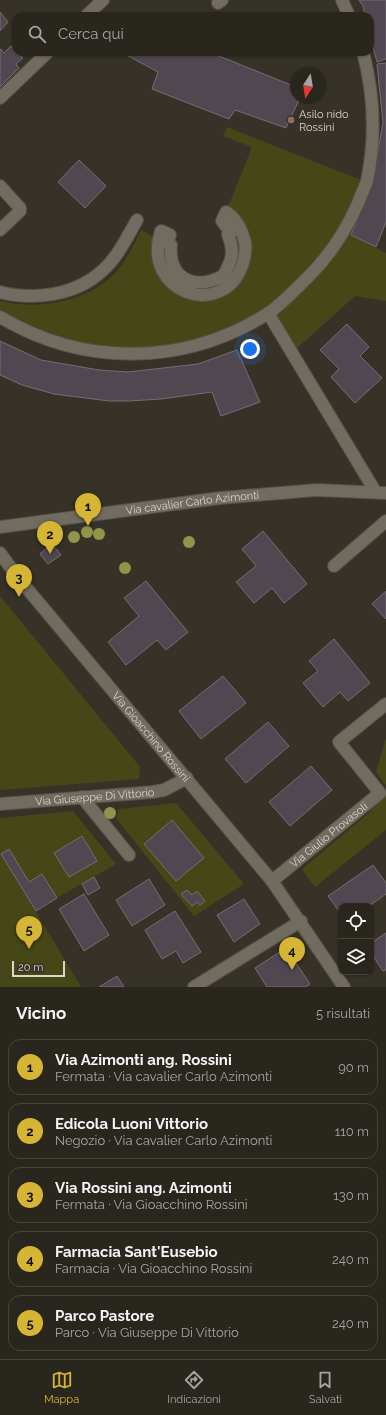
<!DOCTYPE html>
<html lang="it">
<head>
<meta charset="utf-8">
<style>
  :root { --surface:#29261e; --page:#312e27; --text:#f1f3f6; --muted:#a5a5a4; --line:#45433c; --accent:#d6b534 }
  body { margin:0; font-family:Raleway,sans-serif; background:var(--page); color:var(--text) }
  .controls { position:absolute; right:12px; bottom:12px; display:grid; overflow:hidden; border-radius:8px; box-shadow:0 1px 3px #0004 }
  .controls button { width:36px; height:36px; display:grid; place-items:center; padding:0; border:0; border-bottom:1px solid var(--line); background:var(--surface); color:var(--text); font:20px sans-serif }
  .compass { position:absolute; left:290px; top:68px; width:36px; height:36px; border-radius:50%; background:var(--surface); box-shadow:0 1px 3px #0004; rotate:192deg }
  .scale { position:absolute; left:12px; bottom:10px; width:53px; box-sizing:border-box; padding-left:4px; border:2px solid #d9d6cf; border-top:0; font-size:11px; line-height:14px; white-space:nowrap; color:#d9d6cf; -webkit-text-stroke:3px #373228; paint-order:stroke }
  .you { position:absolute; left:250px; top:349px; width:14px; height:14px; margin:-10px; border:3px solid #fff; border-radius:50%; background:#1a73e8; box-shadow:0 0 0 6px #1a73e833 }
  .badge { display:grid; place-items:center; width:26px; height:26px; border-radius:50%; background:var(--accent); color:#111; font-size:13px; font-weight:700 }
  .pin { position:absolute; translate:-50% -33px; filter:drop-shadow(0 1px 2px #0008) }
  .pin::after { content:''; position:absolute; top:21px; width:14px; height:12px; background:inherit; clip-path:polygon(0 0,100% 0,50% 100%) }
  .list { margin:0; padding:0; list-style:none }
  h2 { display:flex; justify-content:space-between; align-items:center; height:52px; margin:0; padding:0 16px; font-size:17px }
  h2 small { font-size:13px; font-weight:400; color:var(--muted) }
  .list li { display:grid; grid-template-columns:26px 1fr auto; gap:12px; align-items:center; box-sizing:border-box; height:56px; margin:0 8px 8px; padding:0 8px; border:1px solid var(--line); border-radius:12px }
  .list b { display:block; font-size:15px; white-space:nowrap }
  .list p { margin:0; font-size:13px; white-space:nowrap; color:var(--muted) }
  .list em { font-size:13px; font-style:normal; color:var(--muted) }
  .icon { flex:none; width:22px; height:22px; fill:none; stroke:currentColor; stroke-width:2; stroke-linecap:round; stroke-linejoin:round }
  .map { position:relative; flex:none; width:386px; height:987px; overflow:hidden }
  .search { position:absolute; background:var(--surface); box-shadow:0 1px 3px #0004; left:12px; right:12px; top:12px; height:44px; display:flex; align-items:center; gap:10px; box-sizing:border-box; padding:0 14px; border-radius:12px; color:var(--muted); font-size:15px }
  .sheet { height:372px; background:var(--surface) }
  nav { display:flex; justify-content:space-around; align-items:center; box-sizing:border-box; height:56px; border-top:1px solid var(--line); background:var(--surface); font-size:11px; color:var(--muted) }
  nav a { display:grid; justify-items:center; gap:2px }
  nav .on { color:var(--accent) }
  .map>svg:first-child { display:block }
  .green { fill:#454816 }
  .building { fill:#514750; stroke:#766c75 }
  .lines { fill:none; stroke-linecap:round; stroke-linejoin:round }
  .minor-casing { stroke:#524f45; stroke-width:14 }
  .minor { stroke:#716b60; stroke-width:12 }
  .tree { fill:#91944a }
  .education-dot { fill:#8d6e63; stroke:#373228; stroke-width:1.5 }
  .labels { text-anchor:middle; stroke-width:3.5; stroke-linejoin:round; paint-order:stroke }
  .poi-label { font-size:11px; fill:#d9d6cf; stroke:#373228; text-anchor:start }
  .street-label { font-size:11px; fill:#d9d6cf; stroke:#373228 }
</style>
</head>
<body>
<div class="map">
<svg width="386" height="987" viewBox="0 0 386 987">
  <rect width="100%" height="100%" fill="#373228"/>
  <g class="green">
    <path d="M227,127L366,182L344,232L386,253V301L355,296L296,349L266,320L243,333L116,358L80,354L25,337L0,323V301C35,310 84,303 111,277C125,265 133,246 141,230L158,239L157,250L178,288L224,290L246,252L226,212L252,147L223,136Z"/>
    <polygon points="0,596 140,767 139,779 0,790"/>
    <polygon points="386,738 386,786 376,772"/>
    <polygon points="386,789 386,830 315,887 302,869 369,813"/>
    <polygon points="176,803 244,884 194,916 116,818 119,809"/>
    <polygon points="73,811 116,864 57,898 43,874 29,882 9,849 1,854 81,987 0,987 0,818"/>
  </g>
  <g class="building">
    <polygon points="359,0 386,0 386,59 377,62 370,35 370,16 365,16 363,6"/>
    <polygon points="0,12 8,22 0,31"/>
    <polygon points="11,46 23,58 16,64 19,68 0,87 0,50 1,49 4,53"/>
    <polygon points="121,52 209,52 296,87 296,98 300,98 286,128 235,110 229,119 152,89 158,72"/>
    <polygon points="386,63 386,222 376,247 351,235 372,182 383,123 377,64"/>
    <polygon points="79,160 106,186 85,208 58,182"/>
    <polygon points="347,324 369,347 360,356 382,378 355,403 331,377 339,369 320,350"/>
    <polygon points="0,341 41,360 99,370 128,372 198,364 237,350 260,402 221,416 212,392 161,399 129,401 109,401 54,394 22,385 0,375"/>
    <polygon points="263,531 307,584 284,603 272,588 254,603 236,582 256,566 242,549"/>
    <polygon points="52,544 61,555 48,564 40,554"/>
    <polygon points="146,581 188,632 166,650 157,640 126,665 108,642 139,616 124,598"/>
    <polygon points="386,591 386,619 372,604"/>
    <polygon points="334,639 370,683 348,701 340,692 323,707 303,683 318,671 309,661"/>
    <polygon points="223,676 246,703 201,739 179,711"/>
    <polygon points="268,722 289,746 246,783 225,759"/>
    <polygon points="311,766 332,790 290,826 269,802"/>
    <polygon points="172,820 204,858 176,881 144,844"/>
    <polygon points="82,836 97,861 69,877 54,853"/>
    <polygon points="9,849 29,882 42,874 57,898 36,911 1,854"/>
    <polygon points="373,865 386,883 386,894 369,906 341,906 341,914 328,896"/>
    <polygon points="94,877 100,888 88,895 82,884"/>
    <polygon points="149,879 165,905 132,926 116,900"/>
    <polygon points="187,890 192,895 197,891 205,901 200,905 197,902 192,906 181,894"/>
    <polygon points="84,894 109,935 84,951 59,909"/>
    <polygon points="244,899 260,924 234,942 217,915"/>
    <polygon points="175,911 201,952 183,963 176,951 162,959 145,930"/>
    <polygon points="386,933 386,970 383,971 371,953 371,943"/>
    <polygon points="286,948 310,984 305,987 267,987 255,968"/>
    <polygon points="117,976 124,987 99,987"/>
  </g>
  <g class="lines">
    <g class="minor-casing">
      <g id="minor">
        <polyline points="342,0 349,16"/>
        <polyline points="218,3 222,0"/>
        <polyline points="86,16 103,0"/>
        <polyline points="0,98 48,52"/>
        <polyline points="0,186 20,208 20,211 0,230"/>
        <path d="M226,212C237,219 242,230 245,242C246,250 245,258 242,266C222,320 141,293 161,231L170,235L167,243L171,245C168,279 194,291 223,276C232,261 235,252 228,235L231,233L222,221Z"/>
        <path d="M0,292C34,301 76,295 102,271C118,257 127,237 137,220"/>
        <polyline points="268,313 375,491"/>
        <path d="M0,317C84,367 184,366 267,314C280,306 298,287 309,276C331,254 347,229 359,201C361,194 365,188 367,181C376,138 374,94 363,52"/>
        <path id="s1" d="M0,527L220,498L316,490L386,493"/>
        <path id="s2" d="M0,553L19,579L272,881L344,987"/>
        <polyline points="334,566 386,521"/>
        <polyline points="82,797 129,855"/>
        <path id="s3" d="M0,804L153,792L164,790L187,778"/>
        <path id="s4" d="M272,881L380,793L339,742L386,704"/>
        <polyline points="194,987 301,921"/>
      </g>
    </g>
    <use href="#minor" class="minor"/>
  </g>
  <g class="tree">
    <circle cx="87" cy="532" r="6"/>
    <circle cx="99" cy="534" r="6"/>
    <circle cx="74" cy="537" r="6"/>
    <circle cx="189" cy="542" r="6"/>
    <circle cx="125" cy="568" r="6"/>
    <circle cx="110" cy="813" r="6"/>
  </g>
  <circle class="education-dot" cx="291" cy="120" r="4"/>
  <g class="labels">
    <g class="poi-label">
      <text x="299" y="118">Asilo nido<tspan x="299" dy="13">Rossini</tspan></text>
    </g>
    <g class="street-label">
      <text dy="4" stroke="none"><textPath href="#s1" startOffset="194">Via cavalier Carlo Azimonti</textPath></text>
      <text dy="4" stroke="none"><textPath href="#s2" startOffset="238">Via Gioacchino Rossini</textPath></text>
      <text dy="4" stroke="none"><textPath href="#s3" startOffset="95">Via Giuseppe Di Vittorio</textPath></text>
      <text dy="4" stroke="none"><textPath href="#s4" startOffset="73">Via Giulio Provasoli</textPath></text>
    </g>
  </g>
</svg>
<div class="controls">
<button><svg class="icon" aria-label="locate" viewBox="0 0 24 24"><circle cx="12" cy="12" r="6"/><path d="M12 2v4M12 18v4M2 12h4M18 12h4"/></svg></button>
<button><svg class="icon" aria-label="layers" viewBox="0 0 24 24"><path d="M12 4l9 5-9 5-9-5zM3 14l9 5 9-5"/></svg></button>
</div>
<svg class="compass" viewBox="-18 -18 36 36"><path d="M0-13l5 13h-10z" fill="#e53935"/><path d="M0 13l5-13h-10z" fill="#a5a5a4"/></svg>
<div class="scale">20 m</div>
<div class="you"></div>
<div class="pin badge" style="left:88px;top:526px">1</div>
<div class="pin badge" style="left:50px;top:554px">2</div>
<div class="pin badge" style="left:19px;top:597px">3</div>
<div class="pin badge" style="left:292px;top:970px">4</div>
<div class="pin badge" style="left:29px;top:949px">5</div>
<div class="search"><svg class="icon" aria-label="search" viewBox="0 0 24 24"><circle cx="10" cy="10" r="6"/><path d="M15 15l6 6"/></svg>Cerca qui</div>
</div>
<section class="sheet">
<h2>Vicino<small>5 risultati</small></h2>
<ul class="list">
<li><span class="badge">1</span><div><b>Via Azimonti ang. Rossini</b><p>Fermata · Via cavalier Carlo Azimonti</p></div><em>90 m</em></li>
<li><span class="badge">2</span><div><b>Edicola Luoni Vittorio</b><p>Negozio · Via cavalier Carlo Azimonti</p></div><em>110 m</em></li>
<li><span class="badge">3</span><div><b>Via Rossini ang. Azimonti</b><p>Fermata · Via Gioacchino Rossini</p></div><em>130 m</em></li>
<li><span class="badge">4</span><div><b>Farmacia Sant'Eusebio</b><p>Farmacia · Via Gioacchino Rossini</p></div><em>240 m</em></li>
<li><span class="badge">5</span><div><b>Parco Pastore</b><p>Parco · Via Giuseppe Di Vittorio</p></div><em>240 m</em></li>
</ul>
</section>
<nav>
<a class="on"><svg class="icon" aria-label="map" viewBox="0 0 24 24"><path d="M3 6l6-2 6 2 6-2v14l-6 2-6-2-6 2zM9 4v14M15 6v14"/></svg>Mappa</a>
<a><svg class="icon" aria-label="directions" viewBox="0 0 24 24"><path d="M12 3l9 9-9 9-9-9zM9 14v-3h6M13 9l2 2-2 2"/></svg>Indicazioni</a>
<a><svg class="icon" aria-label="saved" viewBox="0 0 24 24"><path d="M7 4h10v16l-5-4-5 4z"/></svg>Salvati</a>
</nav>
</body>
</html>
